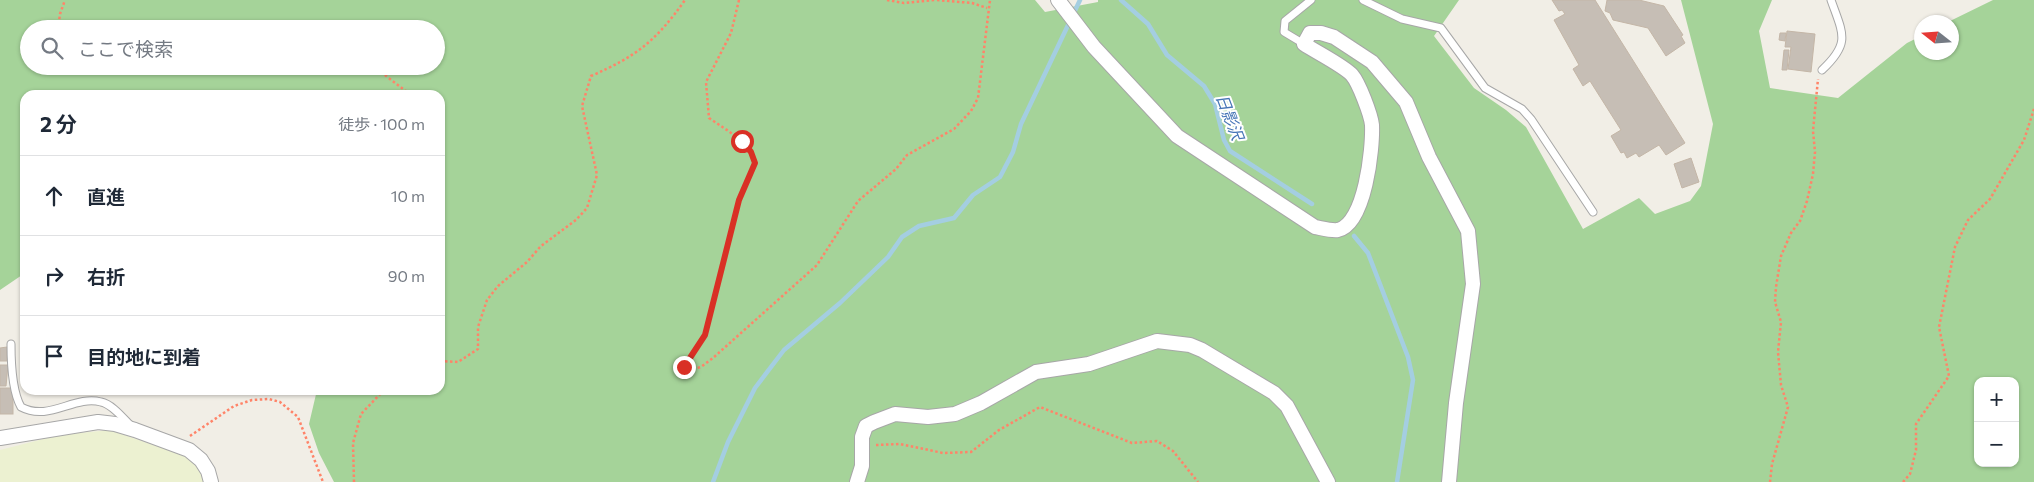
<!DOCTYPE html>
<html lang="ja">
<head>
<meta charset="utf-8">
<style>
  :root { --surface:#fff; --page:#f6f6f7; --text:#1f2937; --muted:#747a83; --line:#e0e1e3 }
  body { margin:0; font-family:Commissioner,"Noto Sans JP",sans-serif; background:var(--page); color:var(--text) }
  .controls { position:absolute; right:15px; bottom:15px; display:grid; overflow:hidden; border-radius:10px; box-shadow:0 1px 4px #0004 }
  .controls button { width:45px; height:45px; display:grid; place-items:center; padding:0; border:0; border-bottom:1px solid var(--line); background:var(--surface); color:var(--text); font:25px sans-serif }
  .compass { position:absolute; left:1914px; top:15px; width:45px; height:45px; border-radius:50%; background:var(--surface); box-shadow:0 1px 4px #0004; rotate:287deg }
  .stop { position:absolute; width:15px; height:15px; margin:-11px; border:4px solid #d93025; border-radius:50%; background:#fff }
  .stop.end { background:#d93025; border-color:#fff; box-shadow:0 1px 5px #0008 }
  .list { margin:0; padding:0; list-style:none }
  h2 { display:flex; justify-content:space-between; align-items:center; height:65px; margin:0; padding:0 20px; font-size:21px }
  h2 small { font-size:16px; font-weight:400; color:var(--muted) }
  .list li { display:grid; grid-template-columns:32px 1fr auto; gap:15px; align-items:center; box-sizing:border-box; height:80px; padding:0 20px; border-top:1px solid var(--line) }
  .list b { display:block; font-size:19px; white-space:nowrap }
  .list em { font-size:16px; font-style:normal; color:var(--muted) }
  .icon { flex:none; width:28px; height:28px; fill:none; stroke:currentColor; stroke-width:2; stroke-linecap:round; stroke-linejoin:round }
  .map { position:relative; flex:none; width:2034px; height:482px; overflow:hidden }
  .search { position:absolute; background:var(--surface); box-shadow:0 1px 4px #0004; left:20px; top:20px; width:425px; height:55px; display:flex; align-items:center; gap:12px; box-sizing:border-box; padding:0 18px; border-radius:28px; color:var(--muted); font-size:19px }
  .panel { position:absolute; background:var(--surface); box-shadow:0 1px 4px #0004; left:20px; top:90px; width:425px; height:305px; border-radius:15px }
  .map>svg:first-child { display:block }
  .farmland { fill:#ecf1d1 }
  .forest { fill:#a5d399; fill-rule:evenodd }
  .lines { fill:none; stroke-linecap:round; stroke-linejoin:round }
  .stream { stroke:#a4cee1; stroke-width:4.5 }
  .building { fill:#c6beb5; stroke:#c4b6a7 }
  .lane-casing { stroke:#a7a7a7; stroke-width:9 }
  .street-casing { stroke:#a7a7a7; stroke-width:16 }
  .path { stroke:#ff8469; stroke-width:2.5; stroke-dasharray:2.5 2.5; stroke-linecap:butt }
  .lane { stroke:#fff; stroke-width:7 }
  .street { stroke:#fff; stroke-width:14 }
  .route { stroke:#d93025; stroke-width:6 }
  .labels { text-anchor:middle; stroke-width:4; stroke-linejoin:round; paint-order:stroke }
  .water-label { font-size:16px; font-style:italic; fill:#4675b6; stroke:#fff }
</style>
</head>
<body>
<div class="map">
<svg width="2034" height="482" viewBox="0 0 2034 482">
  <rect width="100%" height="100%" fill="#f1eee6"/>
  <polygon class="farmland" points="110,430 182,455 196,463 205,482 0,482 0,450 59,435"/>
  <path class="forest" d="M0,0H1035L1045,12L1098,2V0H1459L1434,36L1474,88L1506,110L1526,127L1583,229L1639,198L1655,214L1690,201L1701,186L1713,124L1681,0H1772L1759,31L1770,88L1838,98L1907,43L1921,36L1922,52H1952V22H1948L1993,0H2034V482H334L319,453L309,424L317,390H440V95H25V273L0,290ZM29,29H436V66H29ZM1978,381H2015V463H1978Z"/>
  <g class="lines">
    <g class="stream">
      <polyline points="1121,0 1148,24 1167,55 1204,86 1215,104 1224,140 1230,151 1312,204"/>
      <polyline points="1354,236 1368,253 1408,357 1413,380 1397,482"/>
      <polyline points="713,482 728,442 755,388 784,350 840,303 888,257 902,237 919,226 954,218 973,195 1000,177 1013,152 1021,124 1080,0"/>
    </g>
  </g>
  <g class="building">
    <polygon points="1552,0 1595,0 1685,143 1666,155 1659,145 1639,157 1636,153 1627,158 1624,152 1621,153 1611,136 1621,130 1590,81 1583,86 1573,69 1579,65 1554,20 1565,14 1562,10 1559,11"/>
    <polygon points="1607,0 1639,0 1664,6 1683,35 1681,36 1685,43 1666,56 1648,28 1613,20 1610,13 1605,11"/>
    <polygon points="1787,31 1815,34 1811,72 1788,69 1791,47 1785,47"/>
    <polygon points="1780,33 1786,33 1785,41 1779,40"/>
    <polygon points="1784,50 1789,50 1787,70 1782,70"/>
    <polygon points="1691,158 1699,182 1682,188 1674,164"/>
    <polygon points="7,347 7,361 0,361 0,348"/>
    <polygon points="21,347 25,347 25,382 24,382"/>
    <polygon points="0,365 8,365 6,386 0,386"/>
    <rect x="0" y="388" width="13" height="26"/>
  </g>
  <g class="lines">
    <g class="lane-casing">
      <g id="lane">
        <polyline points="1363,0 1402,19 1441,28 1485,88 1522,109 1531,119 1593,212"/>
        <polyline points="1304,44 1284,32 1285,21 1311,0"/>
        <path d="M1822,70C1851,43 1843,34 1831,0"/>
        <path d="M11,344C11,363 12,391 21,407C49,422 74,395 101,402C112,404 123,418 131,426"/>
      </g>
    </g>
    <g class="street-casing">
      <g id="street">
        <path d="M1058,0L1094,47L1177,136L1315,227C1321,228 1331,231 1338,230C1365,224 1373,149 1372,125C1371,115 1359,83 1352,75C1344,66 1316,52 1304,44L1310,33H1321L1334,37L1372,62L1406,102L1429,157L1468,231L1473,284L1456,403L1449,482"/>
        <polyline points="0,438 98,422 115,424 135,430 189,450 201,460 208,471 211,482"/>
        <polyline points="857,482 862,466 862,437 866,426 874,422 895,414 928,417 955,414 981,403 1036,372 1089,364 1157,341 1190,345 1202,350 1274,393 1287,406 1328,482"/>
      </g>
    </g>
    <g class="path">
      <path d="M739,0L731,33L706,82L709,118C728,131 747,141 755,163L739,200L705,335L684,367L686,371L701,367L713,358L817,265L858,201L896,169L907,155L954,129L971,111L978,98L990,0"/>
      <polyline points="887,0 904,3 935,0"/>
      <polyline points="937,0 972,3 987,8"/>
      <polyline points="58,29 60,14 65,0"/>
      <polyline points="279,29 314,29"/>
      <polyline points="114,66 122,66"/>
      <polyline points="151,66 182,72 215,66"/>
      <polyline points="373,66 411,95"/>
      <polyline points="440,167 443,200 440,244"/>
      <path d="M440,361L458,362L478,349V327L487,300L498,286L527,262L541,246L576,220L587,208L597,175L582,106L591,76C637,56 656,41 685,0"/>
      <polyline points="190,436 234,406 252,400 269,399 280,402 298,417 323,482"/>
      <polyline points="876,445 900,444 943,453 971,452 999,430 1040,407 1132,443 1157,441 1173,451 1198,482"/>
      <polyline points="354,482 353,443 361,414 384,390"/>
      <polyline points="1770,482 1772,464 1788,407 1781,385 1778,352 1781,322 1775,302 1776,287 1781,256 1791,233 1800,221 1807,201 1813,174 1815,152 1813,131 1818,79"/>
      <polyline points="1903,482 1910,474 1916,450 1916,424 1949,376 1939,327 1955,247 1968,220 1990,199 2024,140 2034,109"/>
    </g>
    <use href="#lane" class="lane"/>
    <use href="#street" class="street"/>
  </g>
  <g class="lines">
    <polyline class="route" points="684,367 705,335 739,200 755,163 751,152 742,141"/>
  </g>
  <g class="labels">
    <g class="water-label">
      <text transform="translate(1230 117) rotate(69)" y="6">日影沢</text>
    </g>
  </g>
</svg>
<div class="controls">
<button>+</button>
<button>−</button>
</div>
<svg class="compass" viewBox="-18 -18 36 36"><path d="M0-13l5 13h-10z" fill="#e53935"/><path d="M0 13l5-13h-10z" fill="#747a83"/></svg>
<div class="stop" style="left:742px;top:141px"></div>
<div class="stop end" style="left:684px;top:367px"></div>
<div class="search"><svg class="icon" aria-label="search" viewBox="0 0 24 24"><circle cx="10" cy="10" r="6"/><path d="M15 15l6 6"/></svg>ここで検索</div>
<section class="panel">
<h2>2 分<small>徒歩 · 100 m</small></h2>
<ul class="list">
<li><svg class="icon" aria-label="ahead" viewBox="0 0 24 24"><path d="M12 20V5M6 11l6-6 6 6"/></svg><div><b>直進</b></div><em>10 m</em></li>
<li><svg class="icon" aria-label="right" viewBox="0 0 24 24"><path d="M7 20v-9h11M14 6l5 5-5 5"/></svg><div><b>右折</b></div><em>90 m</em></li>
<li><svg class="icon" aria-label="arrive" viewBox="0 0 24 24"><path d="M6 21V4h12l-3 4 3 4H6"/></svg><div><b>目的地に到着</b></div></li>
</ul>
</section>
</div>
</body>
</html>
